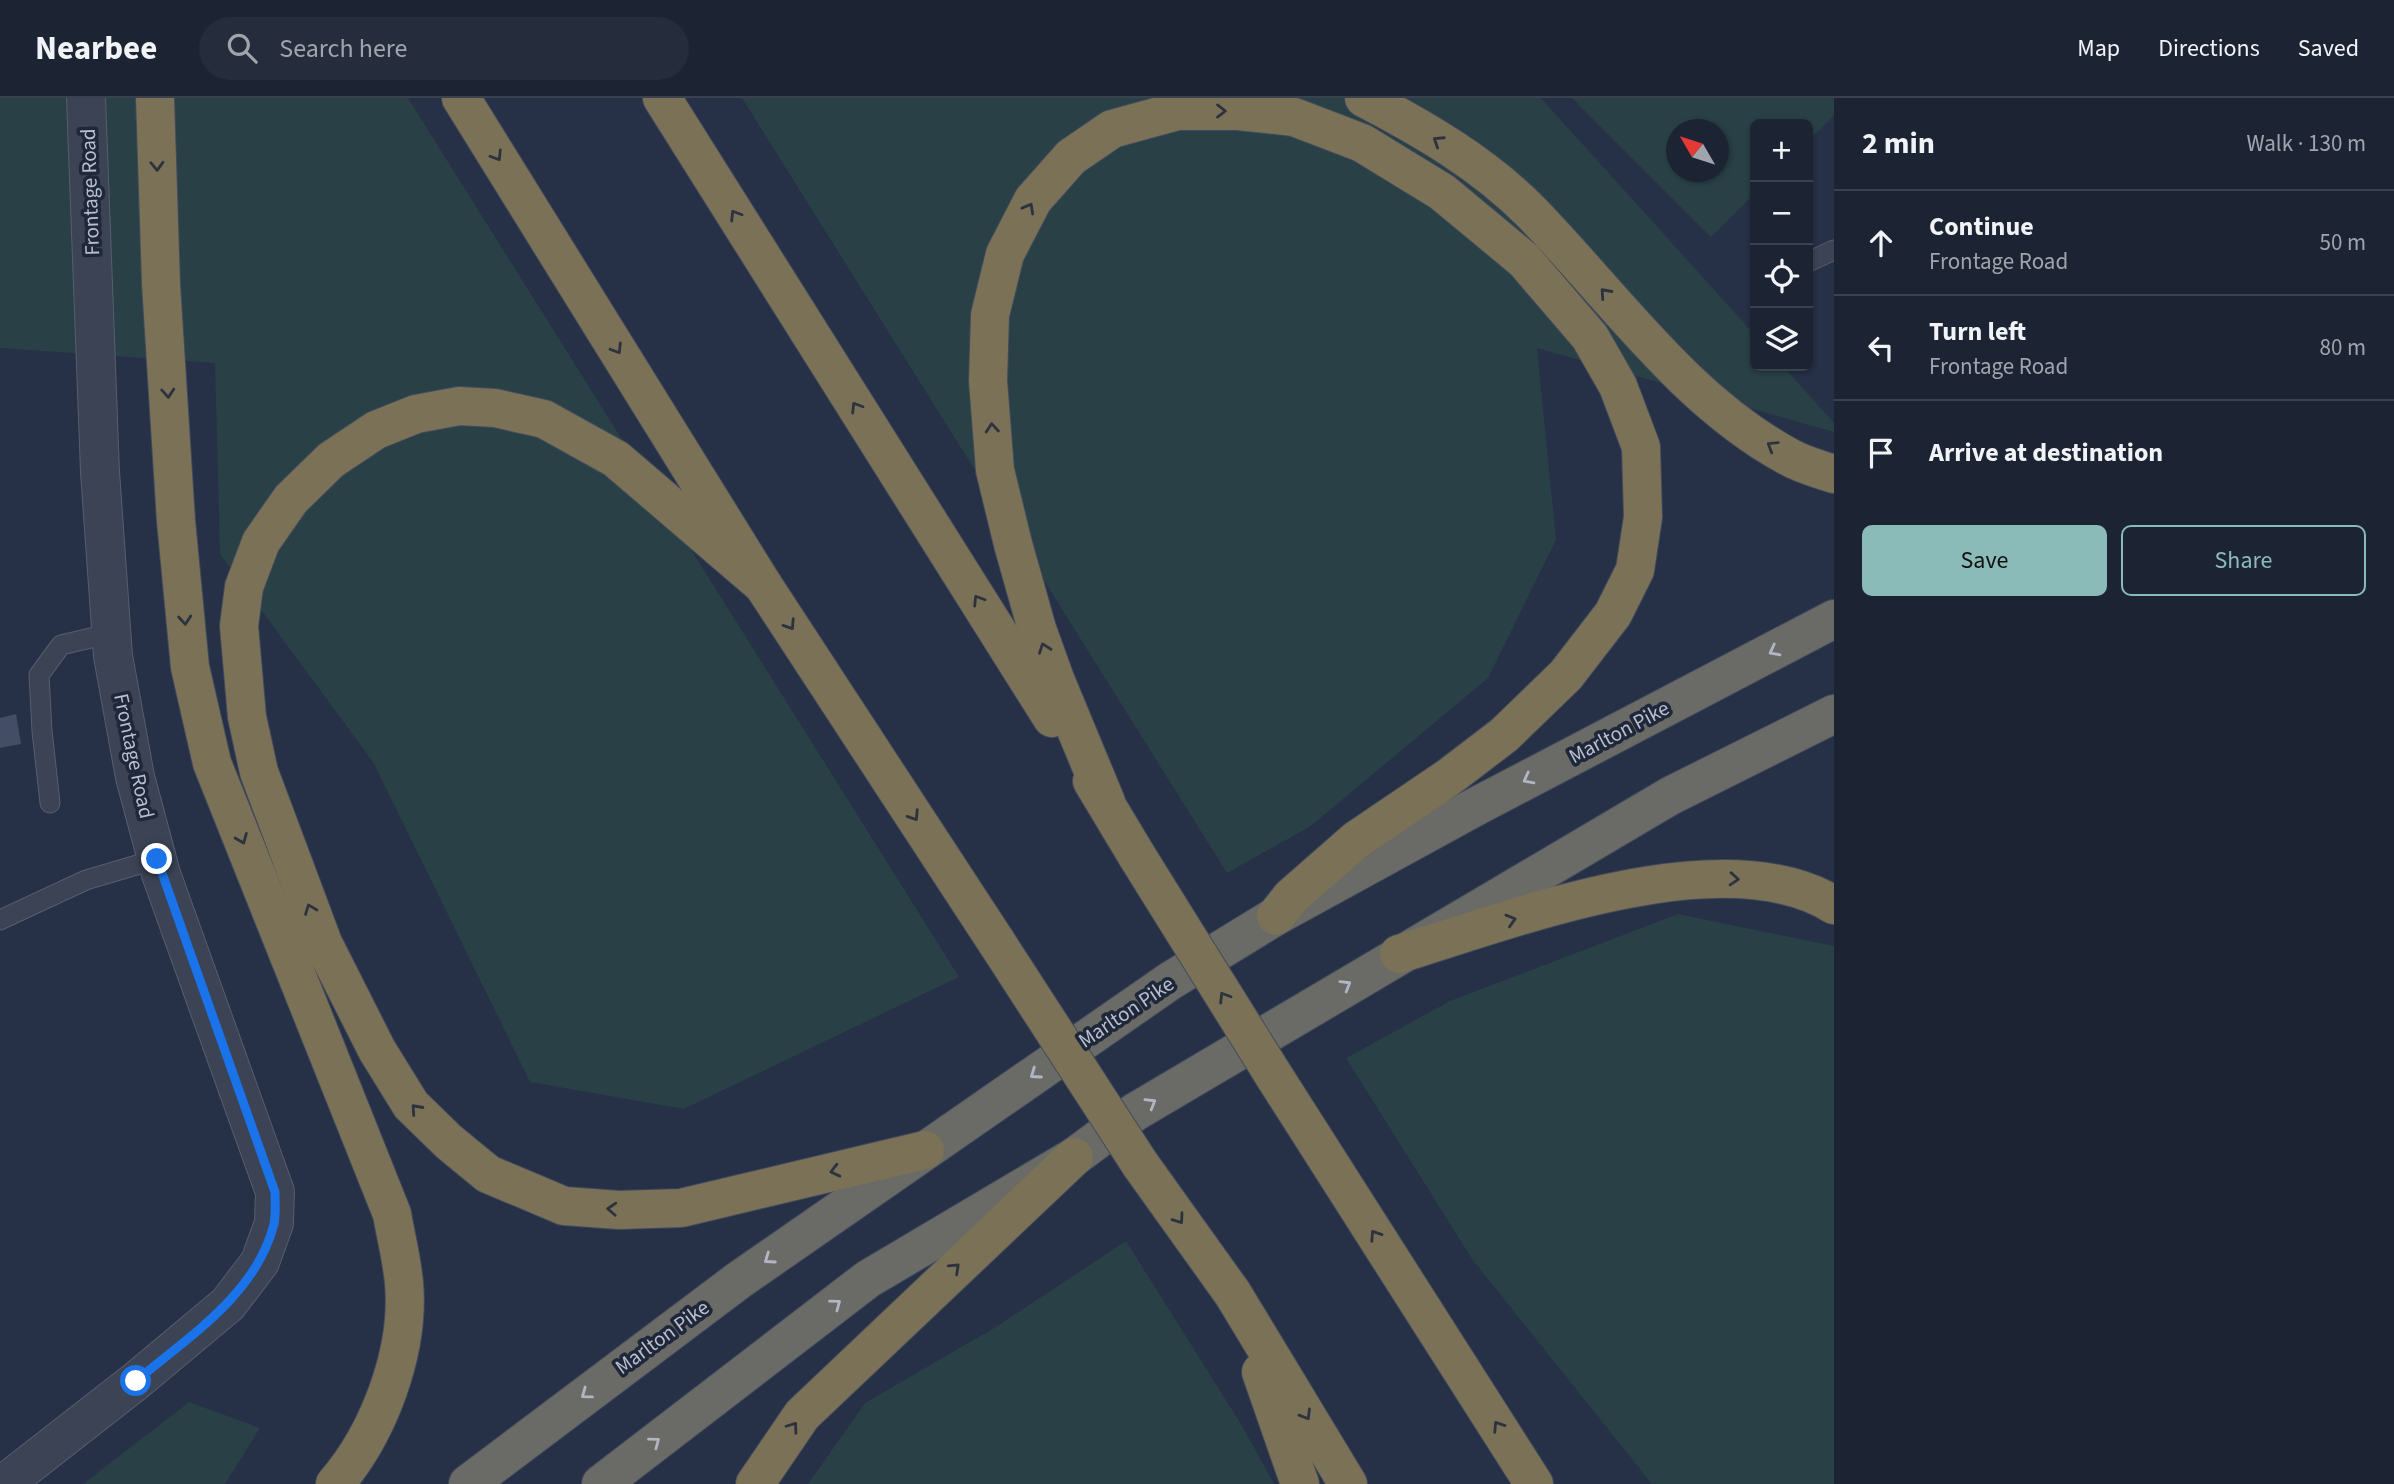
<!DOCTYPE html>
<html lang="en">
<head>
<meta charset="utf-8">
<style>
  :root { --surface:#1c2434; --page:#252c3c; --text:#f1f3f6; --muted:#a0a4ac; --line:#3a414f; --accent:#8bbbb9 }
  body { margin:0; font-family:"Source Sans 3",sans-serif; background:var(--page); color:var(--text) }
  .controls { position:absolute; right:21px; top:21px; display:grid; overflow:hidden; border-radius:10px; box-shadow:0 2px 5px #0004 }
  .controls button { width:63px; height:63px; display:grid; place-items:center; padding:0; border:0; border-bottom:2px solid var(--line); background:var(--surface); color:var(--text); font:35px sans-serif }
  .compass { position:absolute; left:1666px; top:21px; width:63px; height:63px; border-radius:50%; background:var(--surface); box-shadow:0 2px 5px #0004; rotate:309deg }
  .stop { position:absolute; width:21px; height:21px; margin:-16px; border:5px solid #1a73e8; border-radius:50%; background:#fff }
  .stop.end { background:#1a73e8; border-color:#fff; box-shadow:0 2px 7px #0008 }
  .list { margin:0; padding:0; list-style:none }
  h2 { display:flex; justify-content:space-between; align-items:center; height:91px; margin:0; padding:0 28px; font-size:30px }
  h2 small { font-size:23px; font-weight:400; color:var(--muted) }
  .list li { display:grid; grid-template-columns:46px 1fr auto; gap:21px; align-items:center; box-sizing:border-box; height:105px; padding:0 28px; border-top:2px solid var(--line) }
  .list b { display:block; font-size:26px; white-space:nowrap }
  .list p { margin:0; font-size:23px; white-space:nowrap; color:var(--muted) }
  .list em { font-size:23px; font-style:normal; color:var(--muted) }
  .actions { display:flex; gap:14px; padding:21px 28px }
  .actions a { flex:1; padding:16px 0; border:2px solid var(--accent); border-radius:10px; text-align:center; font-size:24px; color:var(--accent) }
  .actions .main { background:var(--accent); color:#111 }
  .icon { flex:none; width:38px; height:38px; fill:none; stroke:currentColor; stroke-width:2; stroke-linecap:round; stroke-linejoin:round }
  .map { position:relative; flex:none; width:1834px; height:1386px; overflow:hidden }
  header { display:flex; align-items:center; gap:42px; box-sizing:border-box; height:98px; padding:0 35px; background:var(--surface); border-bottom:2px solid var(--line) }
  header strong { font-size:33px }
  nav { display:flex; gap:38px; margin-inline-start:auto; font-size:24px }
  .search { width:490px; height:63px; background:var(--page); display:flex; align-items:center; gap:18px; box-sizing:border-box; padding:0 24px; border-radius:38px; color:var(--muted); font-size:26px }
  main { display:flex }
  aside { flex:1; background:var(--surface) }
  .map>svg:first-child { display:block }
  .green { fill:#284046; fill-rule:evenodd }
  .building { fill:#434d66 }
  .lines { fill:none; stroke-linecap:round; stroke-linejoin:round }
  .service-casing { stroke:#565e6f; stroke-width:21 }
  .minor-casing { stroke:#565e6f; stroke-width:40 }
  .trunk-casing { stroke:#424b5c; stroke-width:40 }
  .motorway-casing { stroke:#424b5c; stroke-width:40 }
  .service { stroke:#3b4355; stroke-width:19 }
  .minor { stroke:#3b4355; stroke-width:38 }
  .trunk { stroke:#6a6a66; stroke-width:38 }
  .motorway { stroke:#7b7157; stroke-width:38 }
  .motorway-bridge-casing { stroke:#424b5c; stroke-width:40; stroke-linecap:butt }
  .motorway-bridge { stroke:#7b7157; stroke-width:38 }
  .oneway { stroke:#2d333e }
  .oneway2 { stroke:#b1b6c4 }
  .route { stroke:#1a73e8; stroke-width:9 }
  .labels { text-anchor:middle; stroke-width:7; stroke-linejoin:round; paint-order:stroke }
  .street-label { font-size:21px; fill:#b9bfce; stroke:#1f283a }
</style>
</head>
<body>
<header>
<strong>Nearbee</strong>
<div class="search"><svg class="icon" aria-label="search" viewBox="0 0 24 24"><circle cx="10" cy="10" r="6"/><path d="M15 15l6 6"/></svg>Search here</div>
<nav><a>Map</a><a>Directions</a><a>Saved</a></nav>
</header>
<main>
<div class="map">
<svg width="1834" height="1386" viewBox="0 0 1834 1386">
  <rect width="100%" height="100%" fill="#263046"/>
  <g class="green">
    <polygon points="0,0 408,0 959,879 684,1011 530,984 373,664 220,456 215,265 0,250"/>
    <polygon points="742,0 1541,0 1755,237 1755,268 1783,268 1834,325 1834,334 1537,250 1556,442 1488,580 1311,728 1227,775"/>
    <path d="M1572,0H1834V17L1808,43V26H1755V95L1711,139ZM1676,32H1718V74H1676Z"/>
    <polygon points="1678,816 1834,848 1834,1386 1652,1386 1472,1161 1346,960 1450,903"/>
    <polygon points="1126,1143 1241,1326 1274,1386 808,1386 865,1305 994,1230"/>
    <polygon points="189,1304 260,1330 225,1386 83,1386"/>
  </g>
  <polygon class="building" points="16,616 21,646 0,650 0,620"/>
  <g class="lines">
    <g class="service-casing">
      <g id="service">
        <polyline points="1808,164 1834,152"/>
        <polyline points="50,705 42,633 39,577 61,547 112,535"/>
        <polyline points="0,822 86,782 157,761"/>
      </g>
    </g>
    <g class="minor-casing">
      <polyline id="minor" points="4,1386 136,1283 228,1206 260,1164 274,1125 275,1094 161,776 135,679 113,558 100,374 86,0"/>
    </g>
    <g class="trunk-casing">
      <g id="trunk">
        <polyline points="468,1386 739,1182 1170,883 1276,818 1475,709 1834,521"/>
        <polyline points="601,1386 868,1181 1074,1059 1135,1014 1670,698 1834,616"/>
      </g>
    </g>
    <g class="motorway-casing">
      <g id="motorway">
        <path d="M155,0L161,186L176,423L190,569L212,665L392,1116C396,1139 402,1162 404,1185C410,1253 379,1335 335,1386"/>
        <polyline points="461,0 763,487 997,845"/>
        <polyline points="662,0 1052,620"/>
        <path d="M1364,0C1422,30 1484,66 1531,114C1612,197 1685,303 1789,359C1803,367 1819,371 1834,376"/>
        <polyline points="763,487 616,361 544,321 495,310 459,308 416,316 376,332 331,362 291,401 261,444 244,489 239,528 247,619 259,674 323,845 377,952 411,1007 449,1044 488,1076 564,1108 619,1112 681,1110 925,1052"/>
        <polyline points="1092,683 1137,758"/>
        <polyline points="1106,704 1055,581 1037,531 1013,446 995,372 988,283 990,217 1005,156 1033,102 1071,59 1112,31 1178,13 1238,13 1294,19 1362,45 1442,94 1524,162 1590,239 1618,288 1641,349 1643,419 1635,472 1613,516 1566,577 1504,637 1449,679 1356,742 1291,799 1276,818"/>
        <path d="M1399,856C1514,821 1723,739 1834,807"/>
        <polyline points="1274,978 1534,1386"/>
        <polyline points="1140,1066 1233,1196 1348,1386"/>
        <polyline points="1261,1274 1300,1386"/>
        <polyline points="755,1386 802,1317 1074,1059"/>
      </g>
    </g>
    <use href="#service" class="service"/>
    <use href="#minor" class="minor"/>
    <use href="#trunk" class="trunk"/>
    <use href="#motorway" class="motorway"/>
    <g class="motorway-bridge-casing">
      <g id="motorway-bridge">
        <polyline points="1137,758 1274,978"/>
        <polyline points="997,845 1140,1066"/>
      </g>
    </g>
    <use href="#motorway-bridge" class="motorway-bridge"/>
  </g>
  <defs><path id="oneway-chevron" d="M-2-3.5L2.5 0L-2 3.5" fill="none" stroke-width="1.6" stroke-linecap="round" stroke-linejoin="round" transform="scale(1.75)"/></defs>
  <g class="oneway">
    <use href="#oneway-chevron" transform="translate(1221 13)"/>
    <use href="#oneway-chevron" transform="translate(1438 43) rotate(-147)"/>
    <use href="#oneway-chevron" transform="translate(497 58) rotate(58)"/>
    <use href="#oneway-chevron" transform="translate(157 68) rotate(88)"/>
    <use href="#oneway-chevron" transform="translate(1029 110) rotate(-61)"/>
    <use href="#oneway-chevron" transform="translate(735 117) rotate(-122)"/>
    <use href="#oneway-chevron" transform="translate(1605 195) rotate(-132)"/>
    <use href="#oneway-chevron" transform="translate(617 251) rotate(58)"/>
    <use href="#oneway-chevron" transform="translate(168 295) rotate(86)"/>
    <use href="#oneway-chevron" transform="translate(856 309) rotate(-122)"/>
    <use href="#oneway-chevron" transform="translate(992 330) rotate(-95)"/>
    <use href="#oneway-chevron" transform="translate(1772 348) rotate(-148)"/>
    <use href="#oneway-chevron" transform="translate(978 502) rotate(-122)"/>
    <use href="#oneway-chevron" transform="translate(185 522) rotate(85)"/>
    <use href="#oneway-chevron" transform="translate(790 527) rotate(57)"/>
    <use href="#oneway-chevron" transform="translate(1044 550) rotate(-110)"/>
    <use href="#oneway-chevron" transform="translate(914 718) rotate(57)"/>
    <use href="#oneway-chevron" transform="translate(242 741) rotate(68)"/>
    <use href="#oneway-chevron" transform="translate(1734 781) rotate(4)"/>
    <use href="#oneway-chevron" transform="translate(310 811) rotate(-111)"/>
    <use href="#oneway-chevron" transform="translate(1511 822) rotate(-17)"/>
    <use href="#oneway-chevron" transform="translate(1224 899) rotate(-122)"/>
    <use href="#oneway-chevron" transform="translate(416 1011) rotate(-132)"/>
    <use href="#oneway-chevron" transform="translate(835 1073) rotate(166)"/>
    <use href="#oneway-chevron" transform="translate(612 1111) rotate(-177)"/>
    <use href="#oneway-chevron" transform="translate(1179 1121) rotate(55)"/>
    <use href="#oneway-chevron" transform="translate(1375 1137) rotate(-123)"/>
    <use href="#oneway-chevron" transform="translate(955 1170) rotate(-43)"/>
    <use href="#oneway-chevron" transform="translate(1306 1317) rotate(59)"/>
    <use href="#oneway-chevron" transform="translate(1498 1328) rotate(-123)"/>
    <use href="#oneway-chevron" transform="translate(793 1329) rotate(-54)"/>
  </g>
  <g class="oneway2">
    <use href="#oneway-chevron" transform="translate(1774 553) rotate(152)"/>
    <use href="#oneway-chevron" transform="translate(1528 681) rotate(152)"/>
    <use href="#oneway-chevron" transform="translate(1346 887) rotate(-31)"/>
    <use href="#oneway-chevron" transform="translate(1035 976) rotate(145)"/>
    <use href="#oneway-chevron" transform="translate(1151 1005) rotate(-31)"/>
    <use href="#oneway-chevron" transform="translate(769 1161) rotate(145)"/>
    <use href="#oneway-chevron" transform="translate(836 1206) rotate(-37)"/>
    <use href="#oneway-chevron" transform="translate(586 1296) rotate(144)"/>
    <use href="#oneway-chevron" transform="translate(655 1344) rotate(-37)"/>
  </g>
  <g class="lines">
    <path class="route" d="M136,1283C188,1239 256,1197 274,1126C276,1116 275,1104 275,1094L157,761"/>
  </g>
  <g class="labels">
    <g class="street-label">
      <text transform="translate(90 94) rotate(-92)" y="7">Frontage Road</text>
      <text transform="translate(1619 634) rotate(-28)" y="7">Marlton Pike</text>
      <text transform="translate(134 658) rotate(78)" y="7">Frontage Road</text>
      <text transform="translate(1126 914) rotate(-34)" y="7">Marlton Pike</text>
      <text transform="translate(662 1239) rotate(-36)" y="7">Marlton Pike</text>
    </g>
  </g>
</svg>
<div class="controls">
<button>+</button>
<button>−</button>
<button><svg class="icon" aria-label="locate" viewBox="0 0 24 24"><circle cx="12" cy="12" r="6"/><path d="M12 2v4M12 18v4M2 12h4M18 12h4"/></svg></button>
<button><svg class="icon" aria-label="layers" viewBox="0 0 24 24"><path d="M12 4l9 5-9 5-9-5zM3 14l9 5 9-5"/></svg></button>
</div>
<svg class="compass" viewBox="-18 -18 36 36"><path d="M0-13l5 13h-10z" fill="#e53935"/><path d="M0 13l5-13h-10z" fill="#a0a4ac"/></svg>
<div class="stop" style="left:136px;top:1283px"></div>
<div class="stop end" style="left:157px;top:761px"></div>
</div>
<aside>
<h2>2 min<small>Walk · 130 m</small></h2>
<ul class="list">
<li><svg class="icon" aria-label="ahead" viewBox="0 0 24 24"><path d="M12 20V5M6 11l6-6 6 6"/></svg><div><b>Continue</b><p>Frontage Road</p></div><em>50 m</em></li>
<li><svg class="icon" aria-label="left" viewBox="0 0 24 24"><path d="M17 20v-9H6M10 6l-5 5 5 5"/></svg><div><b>Turn left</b><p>Frontage Road</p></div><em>80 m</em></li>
<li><svg class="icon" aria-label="arrive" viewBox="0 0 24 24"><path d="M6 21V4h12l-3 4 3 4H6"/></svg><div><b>Arrive at destination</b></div></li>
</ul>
<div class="actions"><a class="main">Save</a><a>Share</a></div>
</aside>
</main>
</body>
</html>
